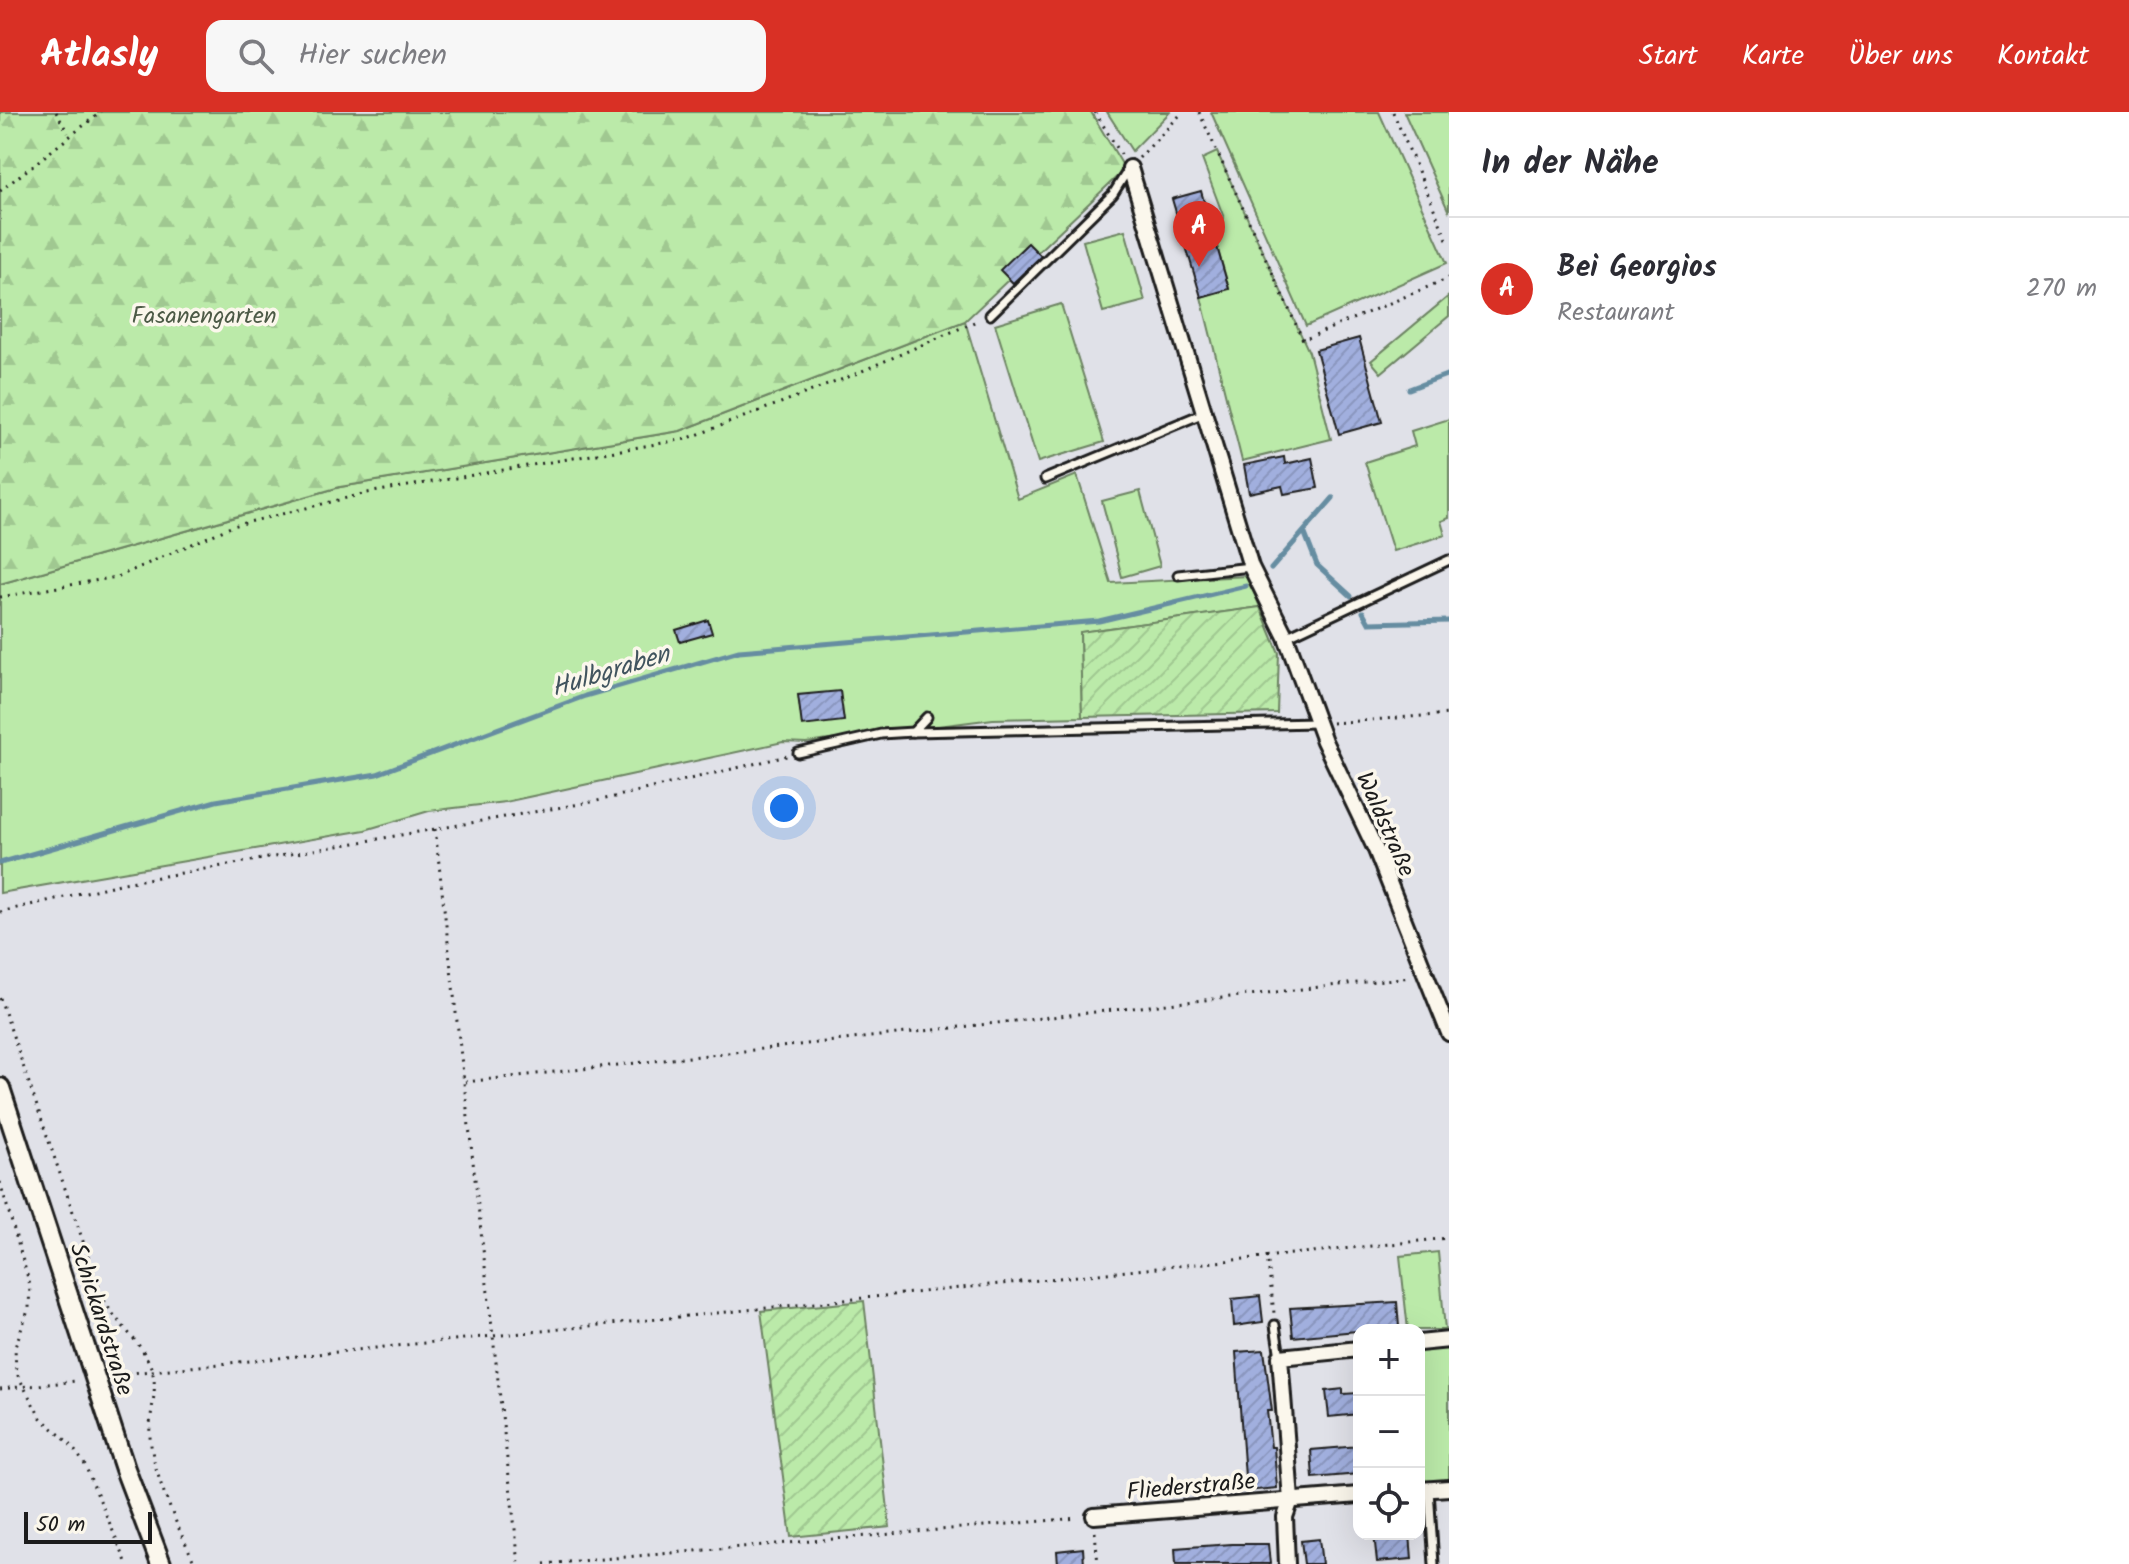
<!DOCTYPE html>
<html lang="de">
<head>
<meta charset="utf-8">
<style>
  :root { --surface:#fff; --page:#f7f7f7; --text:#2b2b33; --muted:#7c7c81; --line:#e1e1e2; --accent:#d93025 }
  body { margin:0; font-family:Kalam,sans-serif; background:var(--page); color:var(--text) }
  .controls { position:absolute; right:24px; bottom:24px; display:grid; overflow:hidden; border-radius:16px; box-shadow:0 8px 32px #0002 }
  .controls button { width:72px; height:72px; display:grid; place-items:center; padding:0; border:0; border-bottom:2px solid var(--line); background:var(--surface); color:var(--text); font:40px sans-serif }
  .scale { position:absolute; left:24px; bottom:20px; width:128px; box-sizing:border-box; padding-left:8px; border:4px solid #1c1c1c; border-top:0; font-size:22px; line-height:28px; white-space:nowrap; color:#1c1c1c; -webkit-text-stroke:6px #fbf7ec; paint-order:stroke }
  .you { position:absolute; left:784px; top:696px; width:28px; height:28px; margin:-20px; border:6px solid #fff; border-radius:50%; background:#1a73e8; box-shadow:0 0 0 12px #1a73e833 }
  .badge { display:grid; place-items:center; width:52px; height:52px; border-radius:50%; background:var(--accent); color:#fff; font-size:26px; font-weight:700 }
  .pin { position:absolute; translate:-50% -66px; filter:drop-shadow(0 2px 4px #0008) }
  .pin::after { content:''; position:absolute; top:42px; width:28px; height:24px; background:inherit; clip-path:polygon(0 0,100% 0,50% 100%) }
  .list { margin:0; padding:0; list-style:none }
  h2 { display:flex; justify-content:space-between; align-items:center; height:104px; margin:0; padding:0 32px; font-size:34px }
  h2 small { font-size:26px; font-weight:400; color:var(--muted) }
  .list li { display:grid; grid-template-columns:52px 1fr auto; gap:24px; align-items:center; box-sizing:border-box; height:144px; padding:0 32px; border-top:2px solid var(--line) }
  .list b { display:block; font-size:30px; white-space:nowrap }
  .list p { margin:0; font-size:26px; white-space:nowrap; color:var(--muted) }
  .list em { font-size:26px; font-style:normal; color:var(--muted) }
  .icon { flex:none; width:44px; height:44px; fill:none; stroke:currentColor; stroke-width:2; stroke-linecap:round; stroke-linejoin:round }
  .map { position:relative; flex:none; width:1449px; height:1452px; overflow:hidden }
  header { display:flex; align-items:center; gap:48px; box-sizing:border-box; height:112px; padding:0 40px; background:var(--accent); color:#fff }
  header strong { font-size:38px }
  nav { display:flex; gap:44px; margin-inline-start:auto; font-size:28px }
  .search { width:560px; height:72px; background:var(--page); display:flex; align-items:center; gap:20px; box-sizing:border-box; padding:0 28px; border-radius:16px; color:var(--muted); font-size:30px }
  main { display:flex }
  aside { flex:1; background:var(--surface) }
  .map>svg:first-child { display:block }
  .green { fill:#bbeaa9; stroke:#6c8362; stroke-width:2 }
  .forest { fill:url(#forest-firs); stroke:#6c8362; stroke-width:2 }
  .garden { fill:url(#garden-furrows); stroke:#6c8362; stroke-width:2 }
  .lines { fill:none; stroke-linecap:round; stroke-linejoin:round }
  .stream { stroke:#668da1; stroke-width:5 }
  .building { fill:url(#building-hatch); stroke:#1c1c1c; stroke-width:2 }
  .service-casing { stroke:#1c1c1c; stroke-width:13 }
  .minor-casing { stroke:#1c1c1c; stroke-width:20 }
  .tertiary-casing { stroke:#1c1c1c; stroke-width:24 }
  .path { stroke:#1c1c1c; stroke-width:3; stroke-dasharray:2 6; stroke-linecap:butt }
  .service { stroke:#fbf7ec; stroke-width:7 }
  .minor { stroke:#fbf7ec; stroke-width:14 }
  .tertiary { stroke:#fbf7ec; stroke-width:18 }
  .labels { text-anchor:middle; stroke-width:7; stroke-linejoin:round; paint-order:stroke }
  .park-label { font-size:24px; fill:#4c5a46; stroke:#fbf7ec }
  .street-label { font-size:24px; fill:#1c1c1c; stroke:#fbf7ec }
  .water-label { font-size:26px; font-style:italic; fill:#41545e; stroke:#fbf7ec }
</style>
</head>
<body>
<header>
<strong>Atlasly</strong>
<div class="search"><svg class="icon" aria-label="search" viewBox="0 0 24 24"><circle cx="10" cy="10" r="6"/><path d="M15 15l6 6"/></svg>Hier suchen</div>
<nav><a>Start</a><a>Karte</a><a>Über uns</a><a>Kontakt</a></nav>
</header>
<main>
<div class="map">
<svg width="1449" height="1452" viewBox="0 0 1449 1452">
  <defs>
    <pattern id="forest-firs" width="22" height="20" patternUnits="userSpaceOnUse" patternTransform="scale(2)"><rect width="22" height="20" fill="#bbeaa9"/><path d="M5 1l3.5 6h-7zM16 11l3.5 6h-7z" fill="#a0c891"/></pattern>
    <pattern id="garden-furrows" width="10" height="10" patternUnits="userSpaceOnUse" patternTransform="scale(2)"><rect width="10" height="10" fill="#bbeaa9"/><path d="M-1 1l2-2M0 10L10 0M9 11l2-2" fill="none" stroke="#a0c891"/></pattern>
    <pattern id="building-hatch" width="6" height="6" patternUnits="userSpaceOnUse" patternTransform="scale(2)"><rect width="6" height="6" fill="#a1afde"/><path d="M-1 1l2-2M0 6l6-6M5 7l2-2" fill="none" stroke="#8a96be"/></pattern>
  </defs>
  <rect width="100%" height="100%" fill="#e0e1e8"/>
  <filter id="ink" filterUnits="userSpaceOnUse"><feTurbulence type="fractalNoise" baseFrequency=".0125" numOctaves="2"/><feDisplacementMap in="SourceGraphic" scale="16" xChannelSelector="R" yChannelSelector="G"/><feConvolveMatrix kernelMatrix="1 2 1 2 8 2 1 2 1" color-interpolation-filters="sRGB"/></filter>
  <g filter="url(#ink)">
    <g class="green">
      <polygon points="1107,0 1170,0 1132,39"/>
      <polygon points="1211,0 1379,0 1447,151 1306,214"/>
      <polygon points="1404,0 1449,0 1449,100"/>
      <polygon points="1217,40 1309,240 1331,327 1242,349 1201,185 1229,176 1213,121 1224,106 1202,47"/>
      <polygon points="1125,118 1145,189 1103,200 1083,129"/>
      <polygon points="1449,184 1449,204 1381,261 1371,249"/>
      <polygon points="1061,192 1104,330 1038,350 995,212"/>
      <polygon points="965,209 1018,387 1077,363 1111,471 1247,464 1260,495 1080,520 1082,605 993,607 806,631 783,630 505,690 429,699 365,718 0,781 0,472 340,375 680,319"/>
      <polygon points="1449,307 1449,406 1441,409 1445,423 1393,439 1365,350 1415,334 1411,319"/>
      <polygon points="1140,379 1160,454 1122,465 1102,389"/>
      <polygon points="1438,1140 1445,1218 1408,1218 1400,1144"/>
      <polygon points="1449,1234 1449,1370 1419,1372 1419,1236"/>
    </g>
    <polygon class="forest" points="0,0 1091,0 1125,57 965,209 680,319 340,375 0,472"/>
    <g class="garden">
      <polygon points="1260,495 1279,541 1277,601 1082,605 1080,520"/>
      <polygon points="864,1189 890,1415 791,1425 761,1199"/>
    </g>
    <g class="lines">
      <g class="stream">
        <polyline points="1409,277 1449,262"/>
        <polyline points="1305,422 1317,453 1351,484"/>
        <polyline points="1271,457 1333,386"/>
        <polyline points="1363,500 1369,511 1449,509"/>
        <polyline points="0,751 216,689 377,662 585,584 739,539 1099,509 1246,474"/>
      </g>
    </g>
    <g class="building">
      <polygon points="1201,79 1229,177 1201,185 1172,87"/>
      <polygon points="1028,131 1041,144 1013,171 1000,158"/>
      <polygon points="1359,226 1382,310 1339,322 1316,238"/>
      <polygon points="1284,345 1285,352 1312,346 1318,376 1284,382 1282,374 1249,381 1244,353"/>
      <polygon points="708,508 712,521 680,530 676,518"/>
      <polygon points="840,579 844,609 802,614 798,583"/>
      <polygon points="1260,1184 1263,1210 1234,1214 1232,1187"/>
      <polygon points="1397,1190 1399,1215 1293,1225 1290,1196"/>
      <polygon points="1264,1238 1272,1299 1267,1299 1271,1335 1274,1335 1277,1376 1246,1379 1236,1240"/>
      <polygon points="1343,1277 1343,1282 1359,1281 1359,1302 1329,1305 1326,1279"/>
      <polygon points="1359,1334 1359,1362 1313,1366 1311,1338"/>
      <polygon points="1374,1422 1410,1422 1412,1447 1377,1450"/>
      <polygon points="1319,1427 1322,1452 1304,1452 1301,1429"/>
      <polygon points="1232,1432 1268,1432 1270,1452 1176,1452 1175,1436"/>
      <polygon points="1083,1436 1084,1452 1058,1452 1057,1439"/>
    </g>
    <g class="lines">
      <g class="service-casing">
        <g id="service">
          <polyline points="990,203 1113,82 1128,58"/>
          <polyline points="1045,367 1204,301"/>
          <polyline points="1178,463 1251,455"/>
          <polyline points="1286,525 1449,448"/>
          <polyline points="913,620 927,605"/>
          <polyline points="798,641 881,622 913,620 1316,611"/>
          <polyline points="1275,1213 1280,1245"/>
          <polyline points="1429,1378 1434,1452"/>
        </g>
      </g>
      <g class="minor-casing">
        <g id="minor">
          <polyline points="1130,56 1251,455 1286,525 1324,629 1376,738 1449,921"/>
          <polyline points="1419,1231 1449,1228"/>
          <polyline points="1419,1378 1449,1376"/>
          <polyline points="1094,1404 1359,1383"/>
          <polyline points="1287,1452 1285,1405 1291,1388 1280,1245 1359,1237"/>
        </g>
      </g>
      <g class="tertiary-casing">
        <polyline id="tertiary" points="0,976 125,1357 161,1452"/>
      </g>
      <g class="path">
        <polyline points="56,0 68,21"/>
        <polyline points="1095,0 1122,44"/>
        <polyline points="1199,0 1303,228 1449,166"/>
        <polyline points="1393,0 1449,132"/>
        <polyline points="1139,46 1183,0"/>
        <polyline points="0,79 101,0"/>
        <polyline points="0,485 117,465 233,414 367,381 686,327 846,266 979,208"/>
        <polyline points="1332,611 1449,602"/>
        <polyline points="435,717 519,1452"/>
        <polyline points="0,800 124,771 597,689 787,644"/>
        <path d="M0,886L101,1182C113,1210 143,1229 152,1258C159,1281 148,1302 150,1325C154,1367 178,1414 195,1452"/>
        <polyline points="465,970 1411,865"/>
        <polyline points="0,1070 30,1173 29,1196 15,1235 16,1260 40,1305 70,1332 84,1351 127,1452"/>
        <polyline points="1267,1143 1274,1201"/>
        <polyline points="112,1263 1449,1126"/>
        <polyline points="0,1277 77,1269"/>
        <polyline points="1095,1420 1098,1452"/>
        <polyline points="544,1452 1078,1406"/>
      </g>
      <use href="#service" class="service"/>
      <use href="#minor" class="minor"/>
      <use href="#tertiary" class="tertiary"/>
    </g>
  </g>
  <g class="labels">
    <g class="park-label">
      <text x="204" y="211">Fasanengarten</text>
    </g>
    <g class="street-label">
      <text transform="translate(1386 712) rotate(66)" y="8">Waldstraße</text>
      <text transform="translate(102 1207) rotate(72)" y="8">Schickardstraße</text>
      <text transform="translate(1191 1374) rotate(-5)" y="8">Fliederstraße</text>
    </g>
    <g class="water-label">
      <text transform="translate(610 558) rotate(-17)" y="9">Hulbgraben</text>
    </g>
  </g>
</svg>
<div class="controls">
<button>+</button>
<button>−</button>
<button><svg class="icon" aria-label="locate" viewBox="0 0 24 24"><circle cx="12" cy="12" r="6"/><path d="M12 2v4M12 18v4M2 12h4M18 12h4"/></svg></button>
</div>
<div class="scale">50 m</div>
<div class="you"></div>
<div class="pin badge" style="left:1199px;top:155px">A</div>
</div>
<aside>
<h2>In der Nähe<small></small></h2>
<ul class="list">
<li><span class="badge">A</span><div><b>Bei Georgios</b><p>Restaurant</p></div><em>270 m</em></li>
</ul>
</aside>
</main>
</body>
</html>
